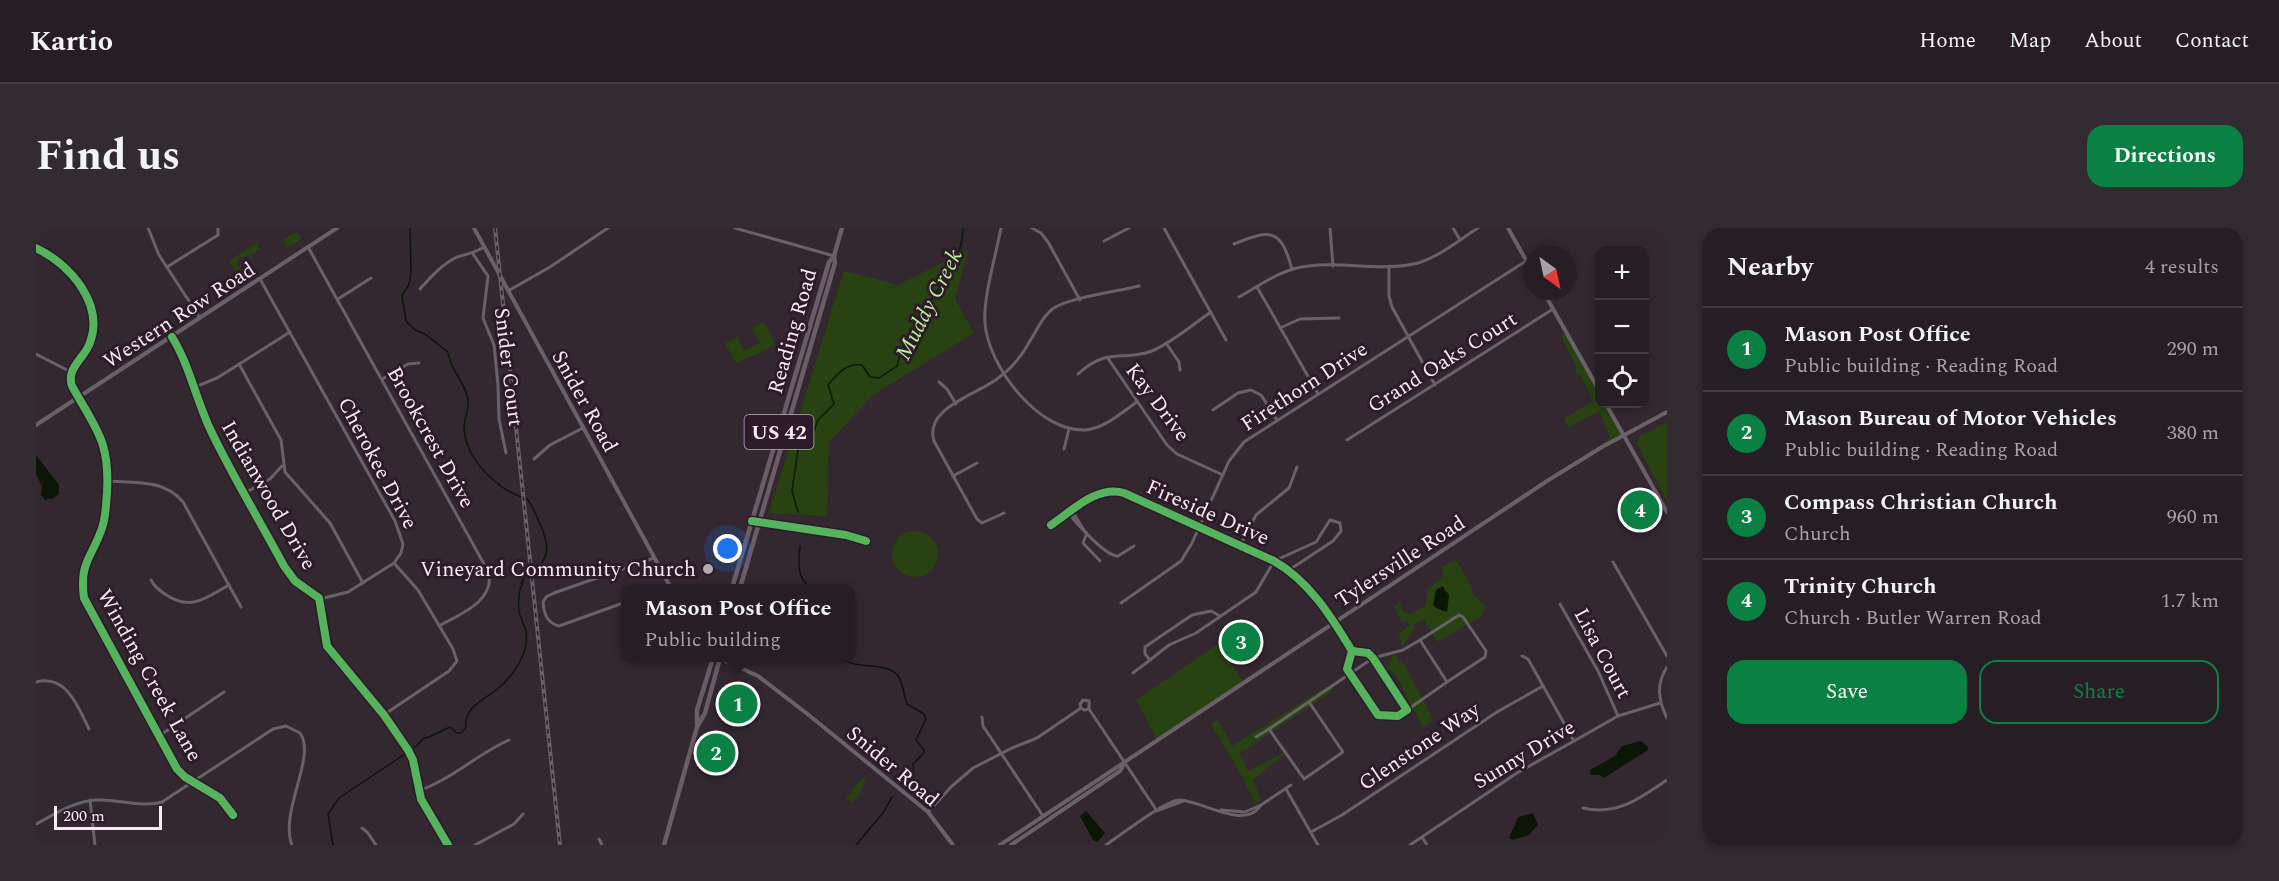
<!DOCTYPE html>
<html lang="en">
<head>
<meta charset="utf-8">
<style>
  :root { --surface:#261e24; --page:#322b31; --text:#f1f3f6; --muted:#a4a2a6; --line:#423c41; --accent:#0b8043 }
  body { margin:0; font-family:Spectral,serif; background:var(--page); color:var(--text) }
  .controls { position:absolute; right:18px; top:18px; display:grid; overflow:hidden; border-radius:12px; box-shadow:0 3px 9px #0003 }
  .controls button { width:54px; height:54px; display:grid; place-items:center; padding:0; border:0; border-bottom:2px solid var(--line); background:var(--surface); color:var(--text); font:30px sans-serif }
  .compass { position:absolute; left:1487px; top:18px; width:54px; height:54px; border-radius:50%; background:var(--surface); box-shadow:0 3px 9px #0003; rotate:147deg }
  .scale { position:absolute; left:18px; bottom:15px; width:108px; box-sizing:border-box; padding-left:6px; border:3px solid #f8ebf5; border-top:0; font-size:16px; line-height:21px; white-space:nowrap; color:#f8ebf5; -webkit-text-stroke:4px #2d1b29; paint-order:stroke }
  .you { position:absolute; left:692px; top:321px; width:21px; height:21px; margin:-15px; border:4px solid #fff; border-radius:50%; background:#1a73e8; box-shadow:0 0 0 9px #1a73e833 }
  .badge { display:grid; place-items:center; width:39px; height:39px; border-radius:50%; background:var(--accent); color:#fff; font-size:20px; font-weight:700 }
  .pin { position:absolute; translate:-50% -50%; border:3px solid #fff; box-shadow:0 2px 6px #0006 }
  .popup { position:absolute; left:585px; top:356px; width:234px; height:78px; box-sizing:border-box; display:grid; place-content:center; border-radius:12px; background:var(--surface); filter:drop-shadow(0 2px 4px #0005); font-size:20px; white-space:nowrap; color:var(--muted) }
  .popup b { font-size:22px; color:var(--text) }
  .popup::after { content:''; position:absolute; left:50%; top:100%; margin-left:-12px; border:12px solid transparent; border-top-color:var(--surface) }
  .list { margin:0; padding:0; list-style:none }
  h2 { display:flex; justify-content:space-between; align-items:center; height:78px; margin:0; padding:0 24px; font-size:26px }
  h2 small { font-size:20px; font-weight:400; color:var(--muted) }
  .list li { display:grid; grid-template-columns:39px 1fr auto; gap:18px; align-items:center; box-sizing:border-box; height:84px; padding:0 24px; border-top:2px solid var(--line) }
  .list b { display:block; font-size:22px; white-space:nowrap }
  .list p { margin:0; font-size:20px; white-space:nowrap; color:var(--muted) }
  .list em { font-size:20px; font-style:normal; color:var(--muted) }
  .actions { display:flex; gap:12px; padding:18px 24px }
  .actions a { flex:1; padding:14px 0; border:2px solid var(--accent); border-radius:18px; text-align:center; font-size:21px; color:var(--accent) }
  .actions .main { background:var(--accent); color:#fff }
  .icon { flex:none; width:33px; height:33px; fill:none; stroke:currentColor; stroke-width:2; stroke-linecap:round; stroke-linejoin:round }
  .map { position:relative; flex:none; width:1631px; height:617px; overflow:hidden; border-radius:18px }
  header { display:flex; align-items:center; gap:36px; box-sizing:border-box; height:84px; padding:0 30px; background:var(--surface); border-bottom:2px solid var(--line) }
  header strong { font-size:28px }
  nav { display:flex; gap:33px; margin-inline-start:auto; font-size:21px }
  .intro { display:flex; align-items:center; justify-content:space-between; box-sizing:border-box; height:144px; padding:0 36px }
  h1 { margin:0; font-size:42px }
  .button { padding:15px 27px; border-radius:18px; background:var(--accent); color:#fff; font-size:21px; font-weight:700 }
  main { display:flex; gap:36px; padding:0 36px }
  aside { flex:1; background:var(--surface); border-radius:18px; box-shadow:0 3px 9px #0003 }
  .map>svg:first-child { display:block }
  .green { fill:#284311 }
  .water { fill:#0b1606 }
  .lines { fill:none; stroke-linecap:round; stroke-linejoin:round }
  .stream { stroke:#0b1606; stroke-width:1.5 }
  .street { stroke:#696167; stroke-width:3 }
  .secondary { stroke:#696167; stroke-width:4 }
  .primary { stroke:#6a5d67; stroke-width:4.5 }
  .rail-casing { stroke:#686066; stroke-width:4 }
  .rail { stroke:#2d1b29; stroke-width:1.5; stroke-dasharray:4.5; stroke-linecap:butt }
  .cycleway-casing { stroke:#2d1b29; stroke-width:11 }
  .cycleway { stroke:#56b35d; stroke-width:8 }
  .poi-dot { fill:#b3a7b0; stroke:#2d1b29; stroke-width:2 }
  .labels { text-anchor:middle; stroke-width:6; stroke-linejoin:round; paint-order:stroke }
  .shield { fill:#2d1b29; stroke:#bbadb8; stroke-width:1.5 }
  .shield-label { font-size:20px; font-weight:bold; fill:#f8ebf5 }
  .street-label { font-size:21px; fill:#f8ebf5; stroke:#2d1b29 }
  .poi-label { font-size:21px; fill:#f8ebf5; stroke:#2d1b29; text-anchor:end }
  .water-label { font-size:22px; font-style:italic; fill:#b8f493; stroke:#2d1b29 }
</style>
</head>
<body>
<header>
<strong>Kartio</strong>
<nav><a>Home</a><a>Map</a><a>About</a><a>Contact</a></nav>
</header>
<div class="intro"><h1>Find us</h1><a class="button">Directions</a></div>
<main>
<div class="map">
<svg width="1631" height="617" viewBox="0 0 1631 617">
  <rect width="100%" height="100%" fill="#332830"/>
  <g class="green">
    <polygon points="260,4 265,9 264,12 253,19 250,18 248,11"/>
    <polygon points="221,15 224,21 215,27 217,30 215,31 212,27 203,31 201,35 206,43 201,46 193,33"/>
    <polygon points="932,22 919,71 938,105 837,167 793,214 791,288 733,285 808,43 862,57"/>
    <polygon points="728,94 739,115 728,123 700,135 689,115 701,109 708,123 724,115 716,100"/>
    <polygon points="1530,104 1563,164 1564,176 1570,176 1588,208 1566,219 1574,208 1563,183 1534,199 1529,195 1529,190 1557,173 1545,148 1540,144 1540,137 1525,108"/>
    <polygon points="1631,194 1631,273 1601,216 1604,208"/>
    <circle cx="879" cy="326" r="23"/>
    <polygon points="1420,332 1435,356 1437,367 1449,378 1446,388 1401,414 1388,391 1378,396 1378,401 1367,418 1362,406 1374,397 1371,393 1366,394 1358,378 1364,375 1367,384 1375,386 1389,378 1392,361 1407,349 1406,338"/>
    <polygon points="1182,416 1188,424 1195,418 1198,423 1191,428 1188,425 1208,455 1122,513 1100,472"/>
    <polygon points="1360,427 1363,433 1366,432 1397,492 1387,499 1358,444 1347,440 1354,437 1356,428"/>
    <path d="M1290,459H1298L1294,465L1203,526L1213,543L1256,520L1217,552L1225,573L1219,575C1206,547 1191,522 1175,496L1182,492L1196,518Z"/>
    <polygon points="827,549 830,552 823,567 816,575 810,570"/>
  </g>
  <g class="water">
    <polygon points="0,227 23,257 23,266 18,270 9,272 5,267 6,258 0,246"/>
    <polygon points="1406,358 1413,367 1411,384 1400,380 1397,377 1400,362"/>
    <polygon points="1605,513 1612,519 1612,522 1568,550 1564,547 1554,547 1554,542 1579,528 1586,518"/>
    <polygon points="1050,583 1069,605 1061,614 1057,612 1044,588"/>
    <polygon points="1497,585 1502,597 1493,607 1477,612 1473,610 1482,589"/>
  </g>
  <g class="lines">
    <g class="stream">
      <path d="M374,0L375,44L373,56L366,68L370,93L379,102L389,106L412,124C414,142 429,154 432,171C434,181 428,190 428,199C429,229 457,258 485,269"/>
      <path d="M490,270C495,275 497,280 500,287C509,306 520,328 497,343"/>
      <path d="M762,284L756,263L762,222L777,205L782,192L798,176L792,157C802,145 810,135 826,137L834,149L843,150L861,138C871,94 908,64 923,23C926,16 926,8 927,0"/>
      <path d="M764,319C762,335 761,351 775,360"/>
      <path d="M806,430C821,443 852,433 862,448C867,455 868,468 871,476L888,486L890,491L880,512L888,522L887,526L877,536L878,548L873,555"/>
      <path d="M379,519L388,510L393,509L414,499L421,505H425L430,500C427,481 446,472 459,463C468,456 478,445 483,435C489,424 493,412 489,400C487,395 484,389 483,383C481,371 484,359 489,347L493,346"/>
      <polyline points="297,617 292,586 303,570 369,526"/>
      <polyline points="820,617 847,585 856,569"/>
    </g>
    <g class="street">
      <polyline points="112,0 123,27 164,90"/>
      <polyline points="699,0 798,28"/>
      <path d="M965,0C960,27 947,69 949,95C952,138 1002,204 1049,202C1068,201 1086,184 1101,174"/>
      <polyline points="996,0 1005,5 1012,14 1044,72"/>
      <polyline points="1128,0 1190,112"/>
      <polyline points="1294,0 1297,38"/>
      <polyline points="1417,0 1424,12"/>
      <polyline points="1068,13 1093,0"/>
      <path d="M1198,16C1236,0 1245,2 1256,41"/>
      <path d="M272,19L453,345C458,374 424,386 403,398"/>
      <path d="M0,20C34,36 70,77 53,117C47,131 30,141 36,158C59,200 74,212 71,264C70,276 70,289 66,300C56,330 43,334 48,370L141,541L149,549L184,570L197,587"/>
      <polyline points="437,26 452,48 447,90 458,117 462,157 463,191 470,225"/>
      <polyline points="1353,38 1353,68 1356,79 1399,157"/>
      <polyline points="131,39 182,7 182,0"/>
      <polyline points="224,51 359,293 367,316 365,325 358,335 312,364 284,371"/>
      <polyline points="1221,59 1282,166"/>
      <path d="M384,61C395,49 406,36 421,29C431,26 439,25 448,19"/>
      <polyline points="472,63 514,39 572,0"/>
      <path d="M1203,69C1221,59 1240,45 1261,40C1300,31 1343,45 1382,35C1403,29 1423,12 1442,0"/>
      <polyline points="302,71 335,50"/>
      <polyline points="1244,100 1264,91 1303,90"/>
      <path d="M136,109C154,138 160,172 175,203C197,249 224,293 248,338L259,353L283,370L291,418L348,487L372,522L377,532L385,571L412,617"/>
      <polyline points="1130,115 1143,134 1144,142"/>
      <polyline points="0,126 35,144"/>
      <polyline points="1071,129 1131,217 1141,226 1187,247"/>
      <polyline points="203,136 245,212 249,244 294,295 327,355"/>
      <path d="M1042,146C1073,118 1086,134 1116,123C1137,114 1156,97 1175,84"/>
      <polyline points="346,151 372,136 383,135"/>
      <polyline points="903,154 911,161 920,176"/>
      <polyline points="159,159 181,150 254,104"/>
      <polyline points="1177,182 1202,165 1215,162 1225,167 1241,192"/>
      <polyline points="1311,212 1517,81"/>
      <polyline points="1028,221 1033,201"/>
      <polyline points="498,231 514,217 547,200"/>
      <polyline points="917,248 941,235"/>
      <path d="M71,253C99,255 128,251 147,274L205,379"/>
      <polyline points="209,265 234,251 246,238"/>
      <polyline points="1036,283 1048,302"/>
      <path d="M968,285L946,295L941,291L898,213C888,180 940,167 961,151C975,141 986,128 994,113C1001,102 1007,87 1018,80C1032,70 1083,63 1103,58"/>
      <path d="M1033,285C1041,296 1069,328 1082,328L1098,318"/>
      <polyline points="717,293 810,307 830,313"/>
      <path d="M1015,297C1036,283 1061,257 1088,265L1238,333C1273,353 1295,388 1316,423L1332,425L1337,430L1371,482L1362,488L1342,487L1311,441L1316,423"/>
      <polyline points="1051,305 1047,315 1064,333"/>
      <polyline points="1204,318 1220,287 1253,260 1261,239"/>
      <polyline points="1577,334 1631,428"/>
      <path d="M115,352C119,360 125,364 132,368C156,383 171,369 193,357"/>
      <path d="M590,374L523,398C511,395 508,386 507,374L510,369L518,365L618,330"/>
      <polyline points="1085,375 1145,333 1156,315 1193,233 1208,214 1490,33"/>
      <polyline points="1524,376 1562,443 1582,488"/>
      <polyline points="1184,388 1175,383 1156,387 1109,419 1109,426 1114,432 1133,417 1160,405 1220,364 1238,333 1280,314 1294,292 1304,295 1305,303 1297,313 1253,342"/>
      <polyline points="1384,412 1423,387 1427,389 1450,423 1449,429 1411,454"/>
      <polyline points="1486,428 1492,431 1538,513"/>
      <path d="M1631,439C1620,456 1622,472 1631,490"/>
      <polyline points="1097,445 1114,432"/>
      <path d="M0,454C31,446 42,479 53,501"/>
      <polyline points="1273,474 1307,524 1268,551 1233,501 1337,430 1367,422 1384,412 1411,454 1371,482"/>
      <polyline points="1053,481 1121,583"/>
      <polyline points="349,486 413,443 421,433 417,421 382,362 358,335"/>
      <polyline points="946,489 947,498 1007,588"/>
      <polyline points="123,508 188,464"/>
      <polyline points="1220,509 1233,501"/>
      <polyline points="1250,561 1282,617"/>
      <path d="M382,563C415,552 441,526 473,512"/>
      <polyline points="54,572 59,617"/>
      <path d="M1547,580C1582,588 1604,570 1631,552"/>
      <polyline points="1123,582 1147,573"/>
      <polyline points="1185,582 1209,584 1225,577 1255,557"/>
      <polyline points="892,584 915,559 937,540 976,520 1001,510 1045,480 1044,476 1047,472 1053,473 1053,481 1048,482 1045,480"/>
      <path d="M0,596C19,586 38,573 61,572C83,571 105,580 126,574L237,501L250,498L264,505C281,529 243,583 256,617"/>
      <polyline points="326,600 332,605 340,617"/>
      <polyline points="1275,604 1306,587 1461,484 1507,458"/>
      <polyline points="1386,609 1391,617"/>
      <polyline points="563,611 566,617"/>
      <polyline points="439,617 478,596 487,586"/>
      <path d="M1070,617C1083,608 1131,571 1144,572C1167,573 1209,603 1225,577"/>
      <polyline points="1374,617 1481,545 1538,513 1582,488 1624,475"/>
    </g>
    <g class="secondary">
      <polyline points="438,0 635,360"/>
      <polyline points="1472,0 1496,43"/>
      <polyline points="1507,63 1564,164"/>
      <polyline points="1570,176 1631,284"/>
      <polyline points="0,197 301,0"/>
      <polyline points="683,430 722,448 774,488 892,584 917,617"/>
      <polyline points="964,617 1511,253 1566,219 1631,184"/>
      <polyline points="975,617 1084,543 1088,536"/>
    </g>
    <g class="primary">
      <polyline points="696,360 793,34 798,28"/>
      <polyline points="704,360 799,35 798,28 806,0"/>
      <polyline points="661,496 661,482 677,430"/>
      <polyline points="628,617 661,499 669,485 684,430"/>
    </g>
    <g class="rail-casing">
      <polyline id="rail" points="459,0 524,617"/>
    </g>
    <use href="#rail" class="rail"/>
    <g class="cycleway-casing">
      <g id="cycleway">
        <path d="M0,20C34,36 70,77 53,117C47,131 30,141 36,158C59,200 74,212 71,264C70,276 70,289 66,300C56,330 43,334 48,370L141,541L149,549L184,570L197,587"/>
        <path d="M136,109C154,138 160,172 175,203C197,249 224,293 248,338L259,353L283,370L291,418L348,487L372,522L377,532L385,571L412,617"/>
        <polyline points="716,293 810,307 830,313"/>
        <path d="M1015,297C1036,283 1061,257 1088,265L1238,333C1273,353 1295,388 1316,423L1332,425L1337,430L1371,482L1362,488L1342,487L1311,441L1316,423"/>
      </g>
    </g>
    <use href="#cycleway" class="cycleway"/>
  </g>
  <circle class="poi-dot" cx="672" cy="341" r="6"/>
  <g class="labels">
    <rect class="shield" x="708.5" y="187" width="69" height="34" rx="4.5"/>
    <g class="shield-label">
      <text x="743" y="211">US 42</text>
    </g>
    <g class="street-label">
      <text transform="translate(143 87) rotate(-33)" y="7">Western Row Road</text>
      <text transform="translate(756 103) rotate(-74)" y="7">Reading Road</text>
      <text transform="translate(1406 134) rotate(-32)" y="7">Grand Oaks Court</text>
      <text transform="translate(473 139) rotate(83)" y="7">Snider Court</text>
      <text transform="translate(1268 158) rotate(-33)" y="7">Firethorn Drive</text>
      <text transform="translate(549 173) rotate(61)" y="7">Snider Road</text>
      <text transform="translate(1122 174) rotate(53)" y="7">Kay Drive</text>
      <text transform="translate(395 209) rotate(61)" y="7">Brookcrest Drive</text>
      <text transform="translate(342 235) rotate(62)" y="7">Cherokee Drive</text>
      <text transform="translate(233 267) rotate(60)" y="7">Indianwood Drive</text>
      <text transform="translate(1172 284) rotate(24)" y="7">Fireside Drive</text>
      <text transform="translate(1364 333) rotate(-33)" y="7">Tylersville Road</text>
      <text transform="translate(1567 425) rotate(62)" y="7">Lisa Court</text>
      <text transform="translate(114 447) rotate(61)" y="7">Winding Creek Lane</text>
      <text transform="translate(1383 518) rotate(-34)" y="7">Glenstone Way</text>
      <text transform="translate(1488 526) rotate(-31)" y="7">Sunny Drive</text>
      <text transform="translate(857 538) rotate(40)" y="7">Snider Road</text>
    </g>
    <g class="poi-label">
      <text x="660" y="348">Vineyard Community Church</text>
    </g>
    <g class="water-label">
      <text transform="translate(892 76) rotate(-63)" y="8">Muddy Creek</text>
    </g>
  </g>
</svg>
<div class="controls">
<button>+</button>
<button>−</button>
<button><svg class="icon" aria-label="locate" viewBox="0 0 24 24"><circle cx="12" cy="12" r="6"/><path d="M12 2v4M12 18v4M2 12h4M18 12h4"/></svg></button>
</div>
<svg class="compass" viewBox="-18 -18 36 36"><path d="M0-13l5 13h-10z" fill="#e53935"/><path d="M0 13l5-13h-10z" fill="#a4a2a6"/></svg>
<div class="scale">200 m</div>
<div class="you"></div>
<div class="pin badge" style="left:702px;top:476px">1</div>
<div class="popup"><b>Mason Post Office</b>Public building</div>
<div class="pin badge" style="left:680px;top:525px">2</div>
<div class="pin badge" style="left:1205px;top:414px">3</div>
<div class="pin badge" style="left:1604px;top:282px">4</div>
</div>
<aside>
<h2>Nearby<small>4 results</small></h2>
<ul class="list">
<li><span class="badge">1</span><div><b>Mason Post Office</b><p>Public building · Reading Road</p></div><em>290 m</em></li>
<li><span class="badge">2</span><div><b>Mason Bureau of Motor Vehicles</b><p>Public building · Reading Road</p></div><em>380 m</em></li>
<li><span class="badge">3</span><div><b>Compass Christian Church</b><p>Church</p></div><em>960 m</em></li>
<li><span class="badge">4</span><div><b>Trinity Church</b><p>Church · Butler Warren Road</p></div><em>1.7 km</em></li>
</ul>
<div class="actions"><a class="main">Save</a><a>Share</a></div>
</aside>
</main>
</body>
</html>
